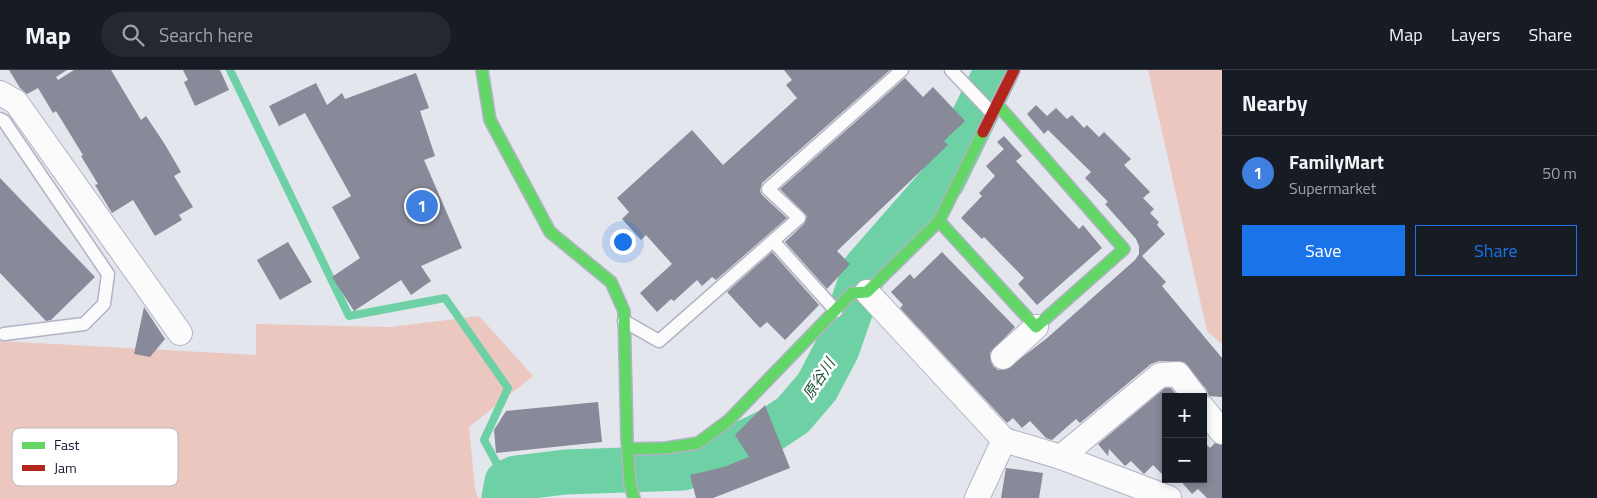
<!DOCTYPE html>
<html lang="en">
<head>
<meta charset="utf-8">
<style>
  :root { --surface:#171b24; --page:#242831; --text:#f1f3f6; --muted:#9ea1a6; --line:#363941; --accent:#1a73e8 }
  body { margin:0; font-family:"Titillium Web","Noto Sans JP",sans-serif; background:var(--page); color:var(--text) }
  .controls { position:absolute; right:15px; bottom:15px; display:grid; overflow:hidden; border-radius:0px; box-shadow:0 2px 8px #0003 }
  .controls button { width:45px; height:45px; display:grid; place-items:center; padding:0; border:0; border-bottom:1px solid var(--line); background:var(--surface); color:var(--text); font:25px sans-serif }
  .you { position:absolute; left:622px; top:171px; width:18px; height:18px; margin:-12px; border:4px solid #fff; border-radius:50%; background:#1a73e8; box-shadow:0 0 0 8px #1a73e833 }
  .badge { display:grid; place-items:center; width:32px; height:32px; border-radius:50%; background:var(--accent); color:#fff; font-size:16px; font-weight:700 }
  .pin { position:absolute; translate:-50% -50%; border:2px solid #fff; box-shadow:0 1px 5px #0006 }
  .list { margin:0; padding:0; list-style:none }
  h2 { display:flex; justify-content:space-between; align-items:center; height:65px; margin:0; padding:0 20px; font-size:21px }
  h2 small { font-size:16px; font-weight:400; color:var(--muted) }
  .list li { display:grid; grid-template-columns:32px 1fr auto; gap:15px; align-items:center; box-sizing:border-box; height:75px; padding:0 20px; border-top:1px solid var(--line) }
  .list b { display:block; font-size:19px; white-space:nowrap }
  .list p { margin:0; font-size:16px; white-space:nowrap; color:var(--muted) }
  .list em { font-size:16px; font-style:normal; color:var(--muted) }
  .actions { display:flex; gap:10px; padding:15px 20px }
  .actions a { flex:1; padding:11px 0; border:1px solid var(--accent); border-radius:0px; text-align:center; font-size:18px; color:var(--accent) }
  .actions .main { background:var(--accent); color:#fff }
  .icon { flex:none; width:28px; height:28px; fill:none; stroke:currentColor; stroke-width:2; stroke-linecap:round; stroke-linejoin:round }
  .map { position:relative; flex:none; width:1222px; height:428px; overflow:hidden }
  header { display:flex; align-items:center; gap:30px; box-sizing:border-box; height:70px; padding:0 25px; background:var(--surface); border-bottom:1px solid var(--line) }
  header strong { font-size:24px }
  nav { display:flex; gap:28px; margin-inline-start:auto; font-size:18px }
  .search { width:350px; height:45px; background:var(--page); display:flex; align-items:center; gap:12px; box-sizing:border-box; padding:0 18px; border-radius:28px; color:var(--muted); font-size:19px }
  main { display:flex }
  aside { flex:1; background:var(--surface) }
  .map>svg:first-child { display:block }
  .green { fill:#ebc7bf }
  .lines { fill:none; stroke-linecap:round; stroke-linejoin:round }
  .stream { stroke:#6ed1a5; stroke-width:8 }
  .river { stroke:#6ed1a5; stroke-width:45 }
  .building { fill:#888999 }
  .lane-casing { stroke:#b1b3c5; stroke-width:15 }
  .street-casing { stroke:#b1b3c5; stroke-width:26 }
  .fast-casing { stroke:#b1b3c5; stroke-width:14 }
  .jam-casing { stroke:#b1b3c5; stroke-width:14 }
  .lane { stroke:#fbfbfc; stroke-width:12 }
  .street { stroke:#fbfbfc; stroke-width:24 }
  .fast { stroke:#63d668; stroke-width:11 }
  .jam { stroke:#b3261e; stroke-width:11 }
  .labels { text-anchor:middle; stroke-width:5; stroke-linejoin:round; paint-order:stroke }
  .water-label { font-size:15px; font-style:italic; fill:#1b5136; stroke:#fff }
  .key { fill:#fff; stroke:#b9b9c2; stroke-width:1 }
  .key-label { font-size:14px; fill:#151733 }
</style>
</head>
<body>
<header>
<strong>Map</strong>
<div class="search"><svg class="icon" aria-label="search" viewBox="0 0 24 24"><circle cx="10" cy="10" r="6"/><path d="M15 15l6 6"/></svg>Search here</div>
<nav><a>Map</a><a>Layers</a><a>Share</a></nav>
</header>
<main>
<div class="map">
<svg width="1222" height="428" viewBox="0 0 1222 428">
  <rect width="100%" height="100%" fill="#e4e6ee"/>
  <g class="green">
    <polygon points="1148,0 1222,0 1222,274 1207,261"/>
    <polygon points="479,246 533,306 469,357 475,419 478,428 0,428 0,271 256,285 256,254 390,257"/>
  </g>
  <g class="lines">
    <polyline class="stream" points="230,0 349,246 445,228 508,318 484,370 507,412"/>
    <polyline class="river" points="504,428 507,412 516,408 565,402 683,398 730,380 769,361 793,345 817,317 837,279 865,199 943,110 997,0"/>
  </g>
  <g class="building">
    <polygon points="9,0 67,0 56,7 58,10 74,0 111,0 141,50 146,46 164,73 181,102 174,106 193,137 179,145 182,150 155,166 133,130 112,143 95,115 98,114 81,86 83,85 56,41 53,43 38,18 27,24 20,18"/>
    <polygon points="183,0 220,0 229,20 195,36 184,12 188,10"/>
    <polygon points="784,0 890,0 762,113 760,121 762,125 787,148 716,210 712,207 702,216 697,210 674,231 671,229 657,242 640,223 672,194 646,165 641,170 622,149 629,142 617,128 692,60 723,95 797,28 786,15 792,10"/>
    <polygon points="416,3 429,38 420,41 435,86 424,90 462,178 421,196 431,211 411,225 401,210 354,241 332,207 360,188 332,137 351,126 305,43 279,56 269,36 316,13 327,35 342,23 345,29"/>
    <polygon points="905,8 923,27 933,17 965,51 944,71 948,75 837,181 850,194 827,219 785,172 804,154 807,146 780,119"/>
    <polygon points="1036,35 1047,46 1056,38 1067,49 1072,45 1084,58 1087,55 1099,67 1104,62 1131,89 1124,95 1150,122 1143,128 1154,139 1150,143 1159,152 1157,155 1165,164 1142,186 1166,212 1162,216 1222,288 1222,327 1209,326 1206,319 1184,292 1159,291 1151,294 1080,353 1076,349 1052,370 1046,368 1030,351 1022,358 1013,348 1007,353 900,238 903,235 891,222 910,204 914,209 942,182 1015,257 990,283 993,296 998,300 1005,300 1046,269 1135,190 1139,184 1139,176 1136,169 1105,134 1108,132 1085,108 1091,102 1048,60 1044,64 1027,44"/>
    <polygon points="1004,66 1022,86 1016,91 1079,159 1083,155 1102,178 1037,235 1018,214 1024,208 984,167 982,169 961,148 982,126 979,123 995,106 986,96 1004,79 997,72"/>
    <polygon points="0,108 95,207 51,250 46,251 0,203"/>
    <polygon points="288,172 312,212 280,230 257,190"/>
    <polygon points="772,182 819,235 785,270 767,252 760,258 727,222"/>
    <polygon points="144,237 165,269 150,287 134,284"/>
    <polygon points="1165,318 1171,318 1178,327 1163,327 1166,330 1166,408 1153,395 1144,404 1131,391 1125,396 1109,379 1108,386 1098,374"/>
    <polygon points="598,332 602,372 496,383 494,360 506,341"/>
    <polygon points="765,335 790,398 713,428 696,428 690,405 724,397 749,387 735,365"/>
    <polygon points="1203,371 1210,378 1215,373 1222,375 1222,428 1207,428 1198,419 1192,424 1179,409 1203,409"/>
    <polygon points="1006,398 1043,403 1039,428 1001,428"/>
  </g>
  <g class="lines">
    <g class="lane-casing">
      <g id="lane">
        <polyline points="951,0 992,43"/>
        <polyline points="0,49 4,51 108,204 104,234 84,254 4,264"/>
        <polyline points="774,172 836,241"/>
        <polyline points="624,251 659,271 799,148 768,119 902,0"/>
      </g>
    </g>
    <g class="street-casing">
      <g id="street">
        <polyline points="0,23 16,32 180,263"/>
        <polyline points="867,222 1004,370"/>
        <polyline points="1003,287 1036,257"/>
        <polyline points="1203,338 1222,362"/>
        <polyline points="1061,387 1160,305 1178,304 1195,327"/>
        <polyline points="977,428 1004,370 1061,387 1169,428"/>
      </g>
    </g>
    <g class="fast-casing">
      <g id="fast">
        <polyline points="482,0 490,50 550,162 611,212 624,241 627,369 630,415 634,428"/>
        <polyline points="939,151 1036,257 1124,179 997,34"/>
        <polyline points="629,379 666,378 698,373 729,350 852,223 867,222 939,151 983,62"/>
      </g>
    </g>
    <g class="jam-casing">
      <polyline id="jam" points="983,62 1014,0"/>
    </g>
    <use href="#lane" class="lane"/>
    <use href="#street" class="street"/>
    <use href="#fast" class="fast"/>
    <use href="#jam" class="jam"/>
  </g>
  <g class="labels">
    <g class="water-label">
      <text transform="translate(819 309) rotate(-57)" y="5">原谷川</text>
    </g>
  </g>
  <rect x="12" y="358" width="166" height="58" rx="8" class="key"/>
  <rect x="22" y="372" width="23" height="7" fill="#63d668"/>
  <rect x="22" y="395" width="23" height="6" fill="#b3261e"/>
  <g class="key-label">
    <text x="54" y="380">Fast</text>
    <text x="54" y="403">Jam</text>
  </g>
</svg>
<div class="controls">
<button>+</button>
<button>−</button>
</div>
<div class="you"></div>
<div class="pin badge" style="left:422px;top:136px;background:#3f7fe0">1</div>
</div>
<aside>
<h2>Nearby<small></small></h2>
<ul class="list">
<li><span class="badge" style="background:#3f7fe0">1</span><div><b>FamilyMart</b><p>Supermarket</p></div><em>50 m</em></li>
</ul>
<div class="actions"><a class="main">Save</a><a>Share</a></div>
</aside>
</main>
</body>
</html>
